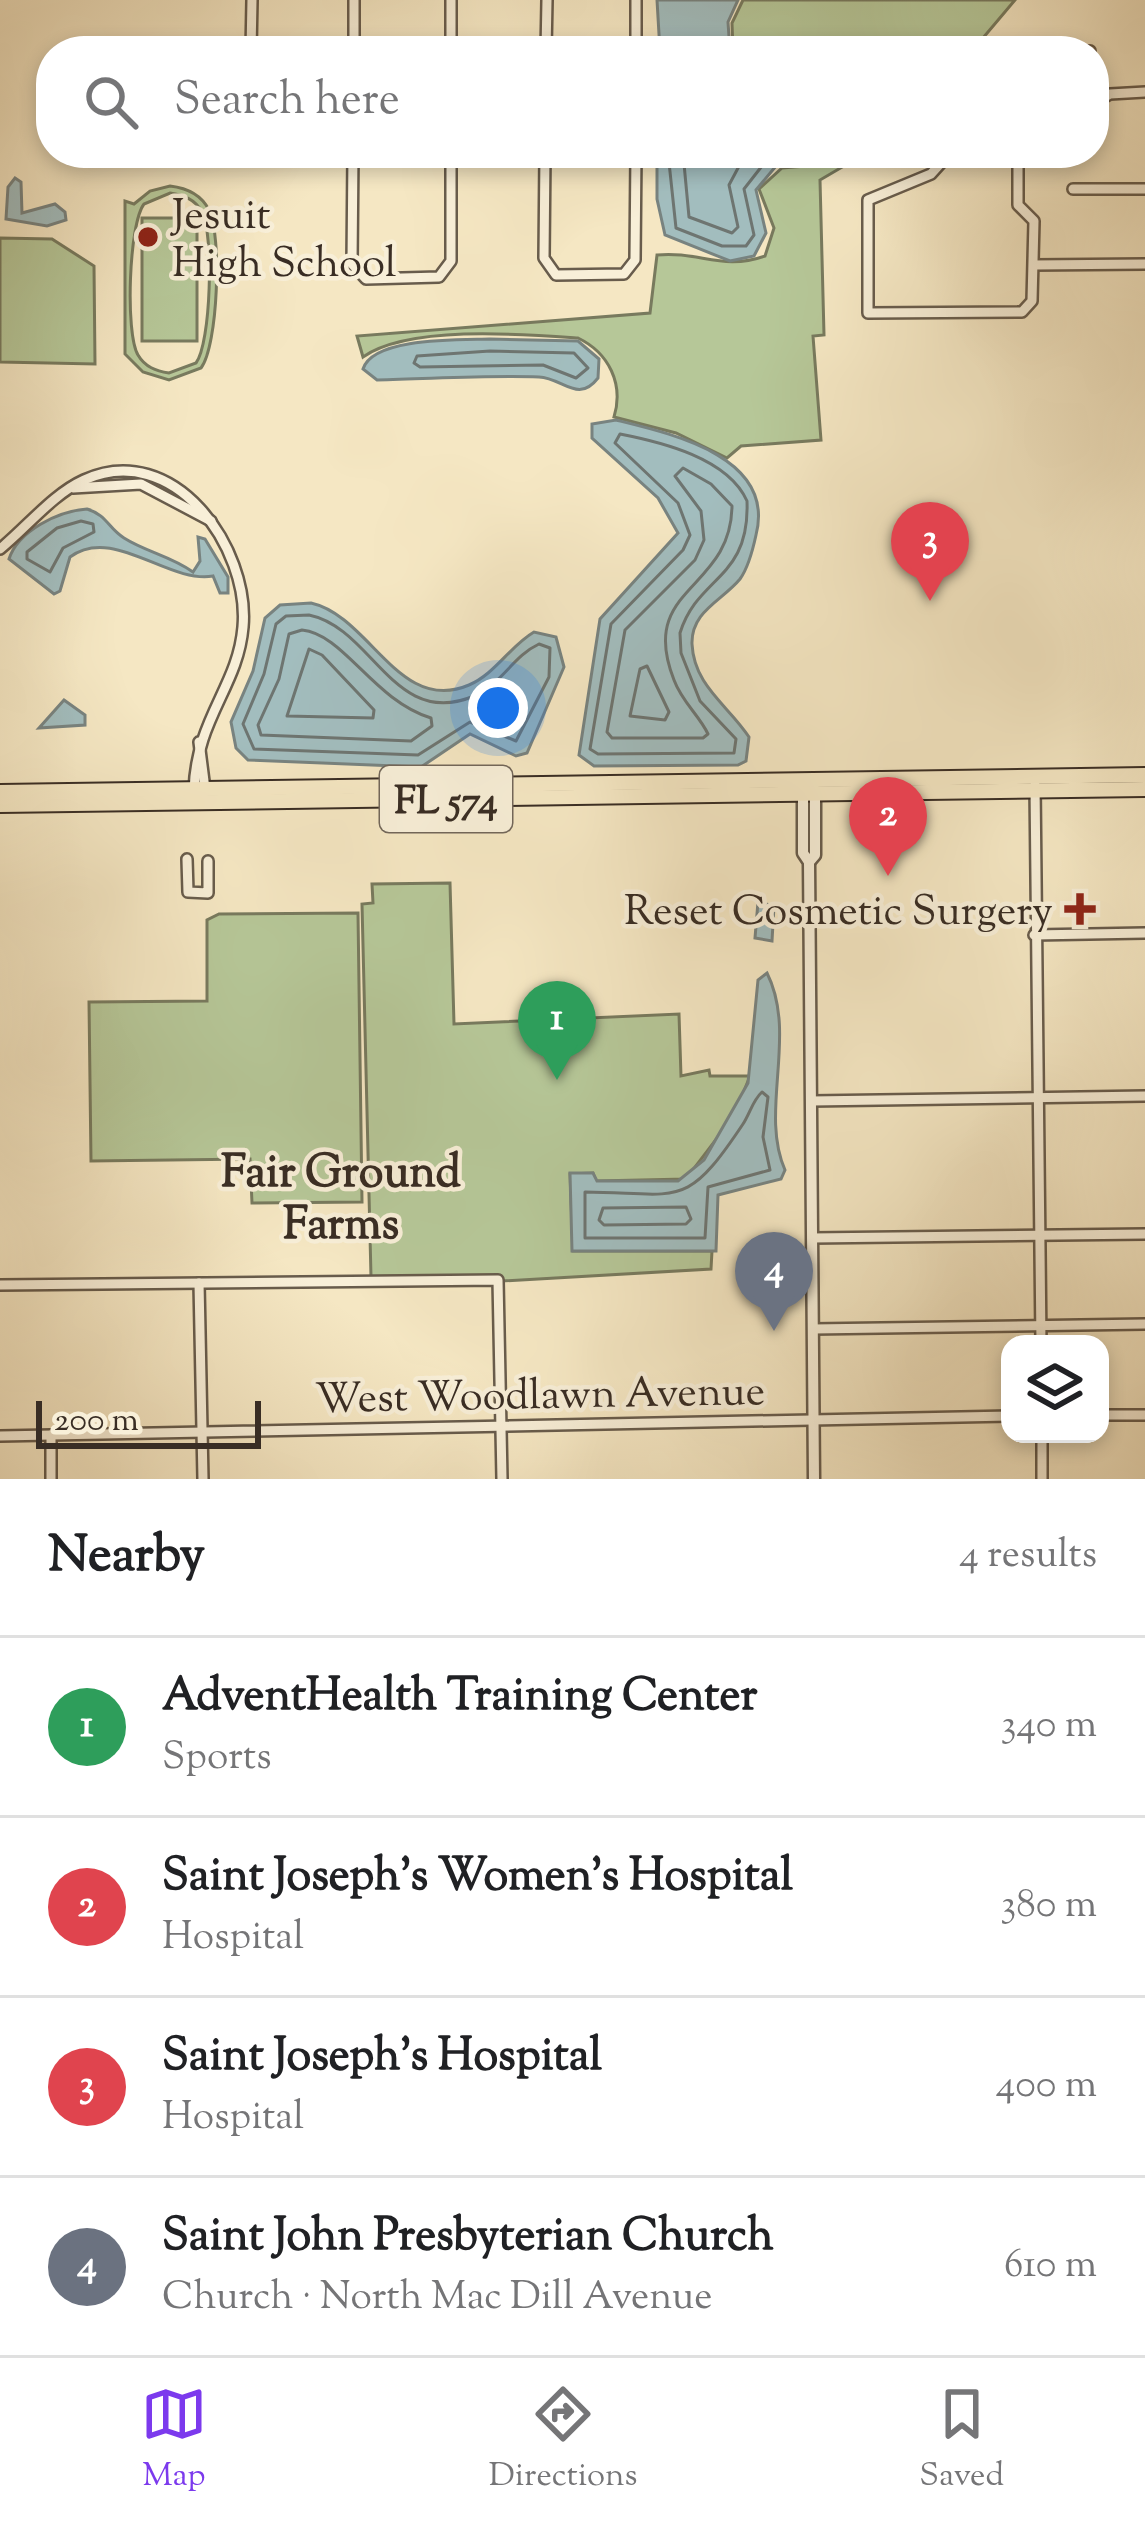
<!DOCTYPE html>
<html lang="en">
<head>
<meta charset="utf-8">
<style>
  :root { --surface:#fff; --page:#f6f6f6; --text:#202124; --muted:#757577; --line:#e0e0e0; --accent:#7c3aed }
  body { margin:0; font-family:"Sorts Mill Goudy",serif; background:var(--page); color:var(--text) }
  .controls { position:absolute; right:36px; bottom:36px; display:grid; overflow:hidden; border-radius:24px; box-shadow:0 6px 18px #0003 }
  .controls button { width:108px; height:108px; display:grid; place-items:center; padding:0; border:0; border-bottom:3px solid var(--line); background:var(--surface); color:var(--text); font:60px sans-serif }
  .scale { position:absolute; left:36px; bottom:30px; width:225px; box-sizing:border-box; padding-left:12px; border:6px solid #392d24; border-top:0; font-size:33px; line-height:42px; white-space:nowrap; color:#392d24; -webkit-text-stroke:9px #f8efd8; paint-order:stroke }
  .you { position:absolute; left:498px; top:708px; width:42px; height:42px; margin:-30px; border:9px solid #fff; border-radius:50%; background:#1a73e8; box-shadow:0 0 0 18px #1a73e833 }
  .badge { display:grid; place-items:center; width:78px; height:78px; border-radius:50%; background:var(--accent); color:#fff; font-size:39px; font-weight:700 }
  .pin { position:absolute; translate:-50% -99px; filter:drop-shadow(0 3px 6px #0008) }
  .pin::after { content:''; position:absolute; top:63px; width:42px; height:36px; background:inherit; clip-path:polygon(0 0,100% 0,50% 100%) }
  .list { margin:0; padding:0; list-style:none }
  h2 { display:flex; justify-content:space-between; align-items:center; height:156px; margin:0; padding:0 48px; font-size:51px }
  h2 small { font-size:39px; font-weight:400; color:var(--muted) }
  .list li { display:grid; grid-template-columns:78px 1fr auto; gap:36px; align-items:center; box-sizing:border-box; height:180px; padding:0 48px; border-top:3px solid var(--line) }
  .list b { display:block; font-size:45px; white-space:nowrap }
  .list p { margin:0; font-size:39px; white-space:nowrap; color:var(--muted) }
  .list em { font-size:39px; font-style:normal; color:var(--muted) }
  .icon { flex:none; width:66px; height:66px; fill:none; stroke:currentColor; stroke-width:2; stroke-linecap:round; stroke-linejoin:round }
  .map { position:relative; flex:none; width:1145px; height:1479px; overflow:hidden }
  .search { position:absolute; background:var(--surface); box-shadow:0 6px 18px #0003; left:36px; right:36px; top:36px; height:132px; display:flex; align-items:center; gap:30px; box-sizing:border-box; padding:0 42px; border-radius:48px; color:var(--muted); font-size:45px }
  .sheet { height:876px; background:var(--surface) }
  nav { display:flex; justify-content:space-around; align-items:center; box-sizing:border-box; height:168px; border-top:3px solid var(--line); background:var(--surface); font-size:33px; color:var(--muted) }
  nav a { display:grid; justify-items:center; gap:6px }
  nav .on { color:var(--accent) }
  .map>svg:first-child { display:block }
  .green { fill:#b6c798; stroke:#787a5e; stroke-width:3; fill-rule:evenodd }
  .water { fill:#a2bdbe; stroke:#788380; stroke-width:3 }
  .lines { fill:none; stroke-linecap:round; stroke-linejoin:round }
  .shore { stroke:#6e7571; stroke-width:3 }
  .minor-casing { stroke:#685c4c; stroke-width:14 }
  .tertiary-casing { stroke:#685c4c; stroke-width:15 }
  .primary-casing { stroke:#392d24; stroke-width:18 }
  .minor { stroke:#f8efd8; stroke-width:9 }
  .tertiary { stroke:#f8efd8; stroke-width:10 }
  .primary { stroke:#f5e7c3; stroke-width:14 }
  .poi-dot { fill:#8f2418; stroke:#f8efd8; stroke-width:4.5 }
  .labels { text-anchor:middle; stroke-width:9; stroke-linejoin:round; paint-order:stroke }
  .shield { fill:#f8efd8; stroke:#72675a; stroke-width:3 }
  .shield-label { font-size:39px; font-weight:bold; fill:#392d24 }
  .poi-label { font-size:42px; fill:#392d24; stroke:#f8efd8; text-anchor:start }
  .street-label { font-size:42px; fill:#392d24; stroke:#f8efd8 }
  .neighbourhood-label { font-size:45px; font-weight:bold; fill:#392d24; stroke:#f8efd8 }
</style>
</head>
<body>
<div class="map">
<svg width="1145" height="1479" viewBox="0 0 1145 1479">
  <rect width="100%" height="100%" fill="#f5e7c3"/>
  <filter id="stains"><feTurbulence type="fractalNoise" baseFrequency=".00167" numOctaves="4"/><feColorMatrix values="0 0 0 0 .2 0 0 0 0 .09 0 0 0 0 .02 0 0 0 .5 -.17"/></filter>
  <radialGradient id="worn" r=".72"><stop offset=".6" stop-color="#630" stop-opacity="0"/><stop offset="1" stop-color="#630" stop-opacity=".3"/></radialGradient>
  <g class="green">
    <polygon points="743,0 1015,0 972,51 733,51 732,23"/>
    <path d="M771,153H866L820,180L824,335L813,336L821,440L741,446L727,458L676,433L614,417C624,384 609,353 578,338C522,334 409,325 363,357L357,336L650,313L657,255C699,251 723,271 765,256L774,228L759,189L782,168L806,166Z"/>
    <path d="M170,186C187,188 201,194 209,210C222,235 218,346 201,368L169,380L143,372L125,354V201L134,204L150,191ZM170,193C183,195 195,199 202,212C214,234 211,343 196,363L169,373C156,371 145,367 138,355C125,333 129,223 144,204Z"/>
    <rect x="142" y="218" width="55" height="123"/>
    <polygon points="0,238 52,239 94,266 95,364 0,362"/>
    <polygon points="450,883 454,1024 679,1014 681,1076 709,1070 710,1076 750,1076 734,1116 686,1179 596,1181 593,1173 570,1174 573,1251 712,1251 711,1269 502,1281 501,1276 371,1277 362,904 373,903 372,884"/>
    <polygon points="358,913 362,1202 252,1203 250,1159 91,1161 89,1002 207,1001 207,920 219,914"/>
  </g>
  <g class="water">
    <polygon points="657,0 738,0 728,22 730,51 660,51"/>
    <polygon points="657,153 762,153 775,159 776,166 756,190 766,233 754,256 730,261 665,235 657,199"/>
    <polygon points="15,178 21,182 22,213 55,204 65,212 66,220 47,226 6,219 8,187"/>
    <path d="M490,339L578,341L599,359L598,378C578,404 563,378 539,377C486,375 431,379 377,380L363,369C373,337 460,340 490,339Z"/>
    <path d="M616,420C673,434 776,457 756,535C753,549 748,568 740,579C722,601 691,611 692,644C694,686 728,705 749,737L746,761L738,765L594,766L579,755L600,619L678,533L658,498L592,438V424Z"/>
    <path d="M87,509C107,515 108,528 124,538C146,552 171,556 193,572L200,561L198,537L205,539L228,577V593H220L213,576C168,584 113,525 70,557L60,591L54,594L9,559C18,531 58,511 87,509Z"/>
    <path d="M311,603C370,616 399,715 469,685C495,674 510,646 534,632L556,637L564,667L527,753L516,756L470,734L421,767L248,760L236,748L231,722L253,671L265,618L280,605Z"/>
    <polygon points="64,700 85,715 85,725 39,728"/>
    <polygon points="758,902 774,906 772,941 755,938"/>
    <path d="M767,973C798,1035 759,1111 785,1170L781,1179L718,1195L716,1251H572L570,1173H593L597,1181H678L704,1160L748,1083L758,980Z"/>
  </g>
  <g class="lines">
    <g class="shore">
      <polyline points="668,153 676,228 722,246 746,246 754,235 744,189 762,166 761,153"/>
      <polyline points="683,153 689,217 732,233 738,227 729,185 746,153"/>
      <polygon points="490,351 574,353 588,368 576,378 543,365 420,367 414,363 417,356"/>
      <path d="M620,434C661,442 728,458 747,501C750,580 698,575 680,633L681,653L700,701L736,739L734,753L598,754L590,749L611,624L683,550L690,535L678,503L615,443Z"/>
      <path d="M683,468L711,484L732,506C731,592 637,586 674,680C682,702 699,715 708,734L703,738H612L607,732L625,630L695,560L704,540L701,511L675,476Z"/>
      <polygon points="81,521 93,524 94,532 63,548 50,572 27,559 27,552 57,528"/>
      <path d="M309,615C373,628 394,730 474,696C501,685 513,656 539,644L550,648L549,677L516,741L470,722L418,755L254,749L243,724L264,674L276,624L286,616Z"/>
      <path d="M302,630C344,634 373,700 431,718L432,726L411,741L261,735L258,725L279,679L289,634Z"/>
      <polygon points="309,649 322,655 374,710 373,718 287,716"/>
      <polygon points="647,666 669,712 665,720 630,716 640,669"/>
      <path d="M762,1092L768,1097L763,1137L770,1170L708,1187L705,1238H585V1192C681,1193 685,1211 743,1124C750,1113 753,1100 762,1092Z"/>
      <polygon points="686,1207 691,1219 686,1224 604,1225 599,1220 603,1208"/>
    </g>
    <g class="minor-casing">
      <g id="minor">
        <polyline points="251,51 252,0"/>
        <polyline points="354,51 354,0"/>
        <polyline points="451,51 451,0"/>
        <polyline points="546,51 547,0"/>
        <polyline points="636,51 636,0"/>
        <polyline points="1066,51 1090,51"/>
        <polyline points="1094,103 1110,94 1145,92"/>
        <polyline points="353,153 352,264 366,279 439,277 451,261 451,153"/>
        <polyline points="545,153 544,258 556,275 624,274 635,260 636,153"/>
        <polyline points="950,153 931,174 868,200 868,313 1022,312 1032,301 1034,221 1018,205 1018,153"/>
        <polyline points="1073,189 1145,189"/>
        <polyline points="1034,265 1145,264"/>
        <polyline points="73,488 141,484 211,521"/>
        <path d="M0,549C27,527 53,494 84,480C174,439 250,548 243,627C238,687 196,718 194,791"/>
        <polyline points="199,742 205,789"/>
        <polyline points="1035,785 1041,1344"/>
        <polyline points="187,859 188,892 208,893 208,861"/>
        <polyline points="1034,935 1145,933"/>
        <polyline points="811,1101 1145,1096"/>
        <polyline points="812,1238 1145,1234"/>
        <polyline points="199,1283 203,1479"/>
        <polyline points="0,1285 498,1280 502,1479"/>
        <polyline points="813,1329 1145,1324"/>
        <polyline points="1100,1415 1145,1415"/>
        <polyline points="1042,1434 1042,1479"/>
        <polyline points="51,1435 51,1479"/>
        <polyline points="0,1436 1010,1416"/>
      </g>
    </g>
    <g class="tertiary-casing">
      <g id="tertiary">
        <polyline points="803,790 803,853 809,862 814,1479"/>
        <polyline points="809,862 815,855 815,790"/>
      </g>
    </g>
    <g class="primary-casing">
      <g id="primary">
        <polyline points="0,792 1145,775"/>
        <polyline points="0,805 1145,789"/>
      </g>
    </g>
    <use href="#minor" class="minor"/>
    <use href="#tertiary" class="tertiary"/>
    <use href="#primary" class="primary"/>
  </g>
  <g class="poi-dot">
    <circle cx="148" cy="237" r="12"/>
    <path d="M1074 891h12v12h12v12h-12v12h-12v-12h-12v-12h12z"/>
  </g>
  <g class="labels">
    <rect class="shield" x="380" y="766" width="132" height="66" rx="9"/>
    <g class="shield-label">
      <text x="446" y="813">FL 574</text>
    </g>
    <g class="poi-label">
      <text x="172" y="228">Jesuit<tspan x="172" dy="48">High School</tspan></text>
      <text x="1053" y="924" text-anchor="end">Reset Cosmetic Surgery</text>
    </g>
    <g class="street-label">
      <text transform="translate(540 1393) rotate(-1)" y="15">West Woodlawn Avenue</text>
    </g>
    <g class="neighbourhood-label">
      <text x="341" y="1186">Fair Ground<tspan x="341" dy="52">Farms</tspan></text>
    </g>
  </g>
  <rect width="100%" height="100%" filter="url(#stains)"/>
  <rect width="100%" height="100%" fill="url(#worn)"/>
</svg>
<div class="controls">
<button><svg class="icon" aria-label="layers" viewBox="0 0 24 24"><path d="M12 4l9 5-9 5-9-5zM3 14l9 5 9-5"/></svg></button>
</div>
<div class="scale">200 m</div>
<div class="you"></div>
<div class="pin badge" style="left:557px;top:1080px;background:#2e9e5b">1</div>
<div class="pin badge" style="left:888px;top:876px;background:#e0444e">2</div>
<div class="pin badge" style="left:930px;top:601px;background:#e0444e">3</div>
<div class="pin badge" style="left:774px;top:1331px;background:#6b7280">4</div>
<div class="search"><svg class="icon" aria-label="search" viewBox="0 0 24 24"><circle cx="10" cy="10" r="6"/><path d="M15 15l6 6"/></svg>Search here</div>
</div>
<section class="sheet">
<h2>Nearby<small>4 results</small></h2>
<ul class="list">
<li><span class="badge" style="background:#2e9e5b">1</span><div><b>AdventHealth Training Center</b><p>Sports</p></div><em>340 m</em></li>
<li><span class="badge" style="background:#e0444e">2</span><div><b>Saint Joseph's Women's Hospital</b><p>Hospital</p></div><em>380 m</em></li>
<li><span class="badge" style="background:#e0444e">3</span><div><b>Saint Joseph's Hospital</b><p>Hospital</p></div><em>400 m</em></li>
<li><span class="badge" style="background:#6b7280">4</span><div><b>Saint John Presbyterian Church</b><p>Church · North Mac Dill Avenue</p></div><em>610 m</em></li>
</ul>
</section>
<nav>
<a class="on"><svg class="icon" aria-label="map" viewBox="0 0 24 24"><path d="M3 6l6-2 6 2 6-2v14l-6 2-6-2-6 2zM9 4v14M15 6v14"/></svg>Map</a>
<a><svg class="icon" aria-label="directions" viewBox="0 0 24 24"><path d="M12 3l9 9-9 9-9-9zM9 14v-3h6M13 9l2 2-2 2"/></svg>Directions</a>
<a><svg class="icon" aria-label="saved" viewBox="0 0 24 24"><path d="M7 4h10v16l-5-4-5 4z"/></svg>Saved</a>
</nav>
</body>
</html>
